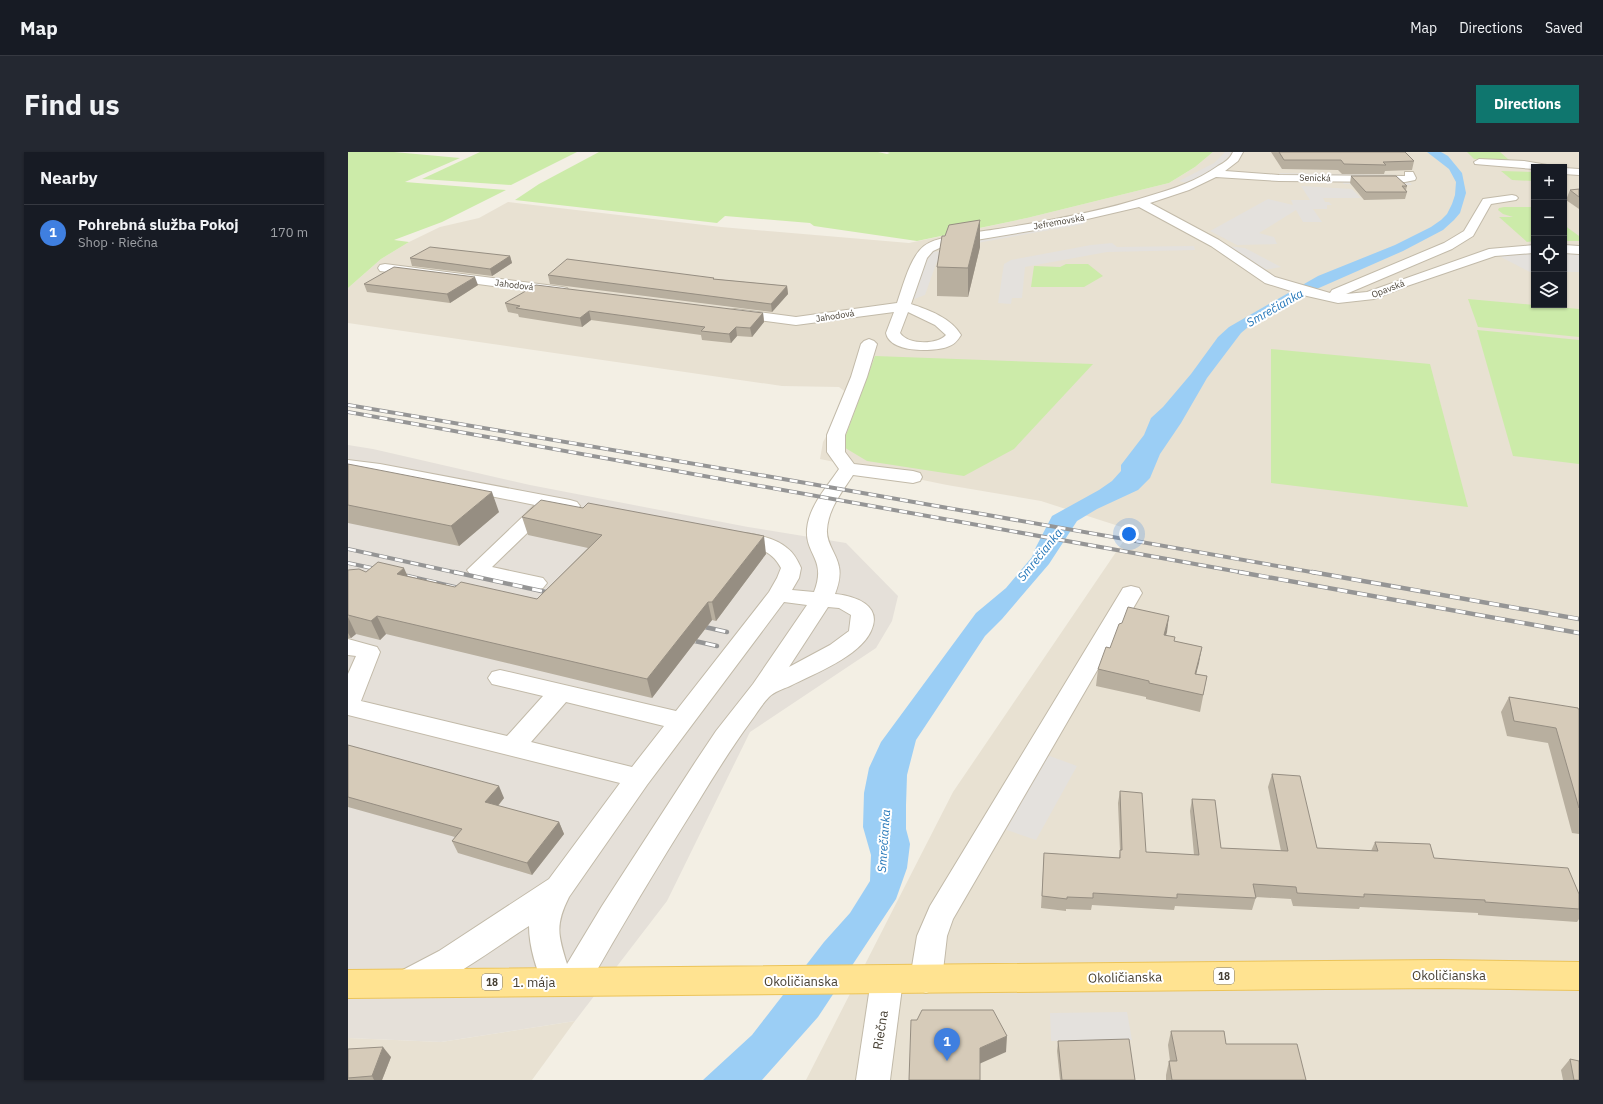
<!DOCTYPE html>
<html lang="en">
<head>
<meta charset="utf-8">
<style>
  :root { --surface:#171b24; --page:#242831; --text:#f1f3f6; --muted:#9ea1a6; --line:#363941; --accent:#0f766e }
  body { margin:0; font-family:"IBM Plex Sans",sans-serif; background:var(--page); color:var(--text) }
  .controls { position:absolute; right:12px; top:12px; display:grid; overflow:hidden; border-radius:0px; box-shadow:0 1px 3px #0004 }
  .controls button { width:36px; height:36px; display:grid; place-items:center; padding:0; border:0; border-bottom:1px solid var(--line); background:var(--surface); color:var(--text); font:20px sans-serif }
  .you { position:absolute; left:781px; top:382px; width:14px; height:14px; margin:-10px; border:3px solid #fff; border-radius:50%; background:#1a73e8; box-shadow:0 0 0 6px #1a73e833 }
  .badge { display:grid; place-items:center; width:26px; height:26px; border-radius:50%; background:var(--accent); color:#fff; font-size:13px; font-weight:700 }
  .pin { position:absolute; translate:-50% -33px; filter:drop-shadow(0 1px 2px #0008) }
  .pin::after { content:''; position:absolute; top:21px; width:14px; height:12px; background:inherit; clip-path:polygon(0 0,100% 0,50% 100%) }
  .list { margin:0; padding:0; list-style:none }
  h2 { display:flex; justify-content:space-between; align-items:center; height:52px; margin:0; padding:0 16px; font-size:17px }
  h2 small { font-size:13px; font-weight:400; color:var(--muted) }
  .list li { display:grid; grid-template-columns:26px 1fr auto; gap:12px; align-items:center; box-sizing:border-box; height:56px; padding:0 16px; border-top:1px solid var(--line) }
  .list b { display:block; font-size:15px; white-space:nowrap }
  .list p { margin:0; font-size:13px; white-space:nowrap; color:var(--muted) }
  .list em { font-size:13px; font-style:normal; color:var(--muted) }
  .icon { flex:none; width:22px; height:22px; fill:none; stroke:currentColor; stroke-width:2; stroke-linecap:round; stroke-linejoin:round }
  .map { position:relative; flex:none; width:1231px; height:928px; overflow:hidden; border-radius:0px }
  header { display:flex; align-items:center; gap:24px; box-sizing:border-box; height:56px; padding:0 20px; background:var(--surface); border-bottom:1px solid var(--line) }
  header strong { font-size:19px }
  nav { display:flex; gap:22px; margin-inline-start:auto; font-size:14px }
  .intro { display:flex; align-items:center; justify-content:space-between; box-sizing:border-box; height:96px; padding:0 24px }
  h1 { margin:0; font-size:28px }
  .button { padding:10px 18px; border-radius:0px; background:var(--accent); color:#fff; font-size:14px; font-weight:700 }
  main { display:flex; gap:24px; padding:0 24px }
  aside { flex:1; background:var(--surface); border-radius:0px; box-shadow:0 1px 3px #0004 }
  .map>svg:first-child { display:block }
  .residential { fill:#e8e1d2; fill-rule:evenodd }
  .industrial { fill:#e5e0d9 }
  .green { fill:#cceba9 }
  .parking { fill:#e4e1dd }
  .water { fill:#9bcef5 }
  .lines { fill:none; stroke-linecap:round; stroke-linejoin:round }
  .minor-casing { stroke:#c2baa9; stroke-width:2 }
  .major-casing { stroke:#ecc459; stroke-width:2 }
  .minor { fill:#fff; fill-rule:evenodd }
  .major { fill:#ffe391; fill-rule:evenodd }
  .rail-far1-casing { stroke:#959595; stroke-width:4 }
  .rail-casing { stroke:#959595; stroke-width:4.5 }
  .rail-far1 { stroke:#fff; stroke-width:2.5; stroke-dasharray:8; stroke-linecap:butt }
  .rail { stroke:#fff; stroke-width:3; stroke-dasharray:10; stroke-linecap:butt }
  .wall { fill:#b8af9f }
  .shaded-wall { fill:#968e82 }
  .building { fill:#d6cbb9; stroke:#968e82 }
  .labels { text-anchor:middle; stroke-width:4; stroke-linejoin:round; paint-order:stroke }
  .far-street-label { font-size:9px; fill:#463f33; stroke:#fff }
  .shield { fill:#fff; stroke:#7e7970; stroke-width:1 }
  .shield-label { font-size:10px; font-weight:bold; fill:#463f33 }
  .water-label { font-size:12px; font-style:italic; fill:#2577b9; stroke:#fff }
  .near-street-label { font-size:13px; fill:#463f33; stroke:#fff }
</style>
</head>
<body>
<header>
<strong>Map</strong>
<nav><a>Map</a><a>Directions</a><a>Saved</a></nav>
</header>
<div class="intro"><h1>Find us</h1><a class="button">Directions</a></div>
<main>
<aside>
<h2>Nearby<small></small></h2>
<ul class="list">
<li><span class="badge" style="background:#3f7fe0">1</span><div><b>Pohrebná služba Pokoj</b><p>Shop · Riečna</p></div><em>170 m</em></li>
</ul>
</aside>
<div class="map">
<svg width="1231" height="928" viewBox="0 0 1231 928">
  <rect width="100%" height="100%" fill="#f3efe4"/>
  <g class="residential">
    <path d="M865,0H1231V928H458L605,640L783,378L693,349L599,333L472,307L475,290L495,255L499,241L491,235L434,234L0,171V136L33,107L61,90L92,75L131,66L160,50L373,75L561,91L679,66L821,31L847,15ZM1186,15H1216V153H1186Z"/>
    <polygon points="227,869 184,928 0,928 0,886 93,890"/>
  </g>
  <polygon class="industrial" points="0,293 25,297 182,333 400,375 498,391 550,444 544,469 528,496 402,580 319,749 227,869 93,890 0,886"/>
  <g class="green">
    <polygon points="0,0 46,0 112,6 57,30 158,38 94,70 46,88 61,90 33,107 0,136"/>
    <polygon points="132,0 229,0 163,33 74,27"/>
    <polygon points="251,0 530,0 539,2 542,1 539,0 865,0 847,15 821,31 679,66 569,89 466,74 462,71 377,64 369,71 167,48 191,32"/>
    <polygon points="1119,0 1152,0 1161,8 1126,7"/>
    <polygon points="1153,19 1186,20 1186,29 1164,28"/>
    <polygon points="1156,55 1186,55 1186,89 1179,90 1151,65 1165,65 1155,62 1150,58 1151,56"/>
    <polygon points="1216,73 1231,84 1231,89 1216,89"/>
    <polygon points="718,112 740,112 755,124 736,135 683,135 686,114 712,115"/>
    <polygon points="1120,147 1231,157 1231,185 1130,175"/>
    <polygon points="1129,178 1231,188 1231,312 1165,304"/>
    <polygon points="923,197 1082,212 1120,355 923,331"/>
    <polygon points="527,204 745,212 666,297 616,324 519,309 494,294"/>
  </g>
  <g class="parking">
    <polygon points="877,0 886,0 870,15 839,31 831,29 866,11"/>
    <polygon points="931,21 1056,23 1064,33 996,32 992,28 935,27"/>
    <polygon points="953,34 1004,37 1013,46 975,46 977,50 981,50 984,53 979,53 979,57 965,57 974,70 955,70 948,58 911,81 926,85 929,92 889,93 862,79 920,47 945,53 943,48 962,48"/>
    <polygon points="733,68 736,72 623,92 601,91"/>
    <polygon points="764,91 769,95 846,94 847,98 759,100 677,115 674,146 664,146 663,152 650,151 655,118 656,112 663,108 743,93"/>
    <polygon points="878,94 897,96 933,115 916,118"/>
    <polygon points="583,99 596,100 588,112 577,143 566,147 564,145 578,107"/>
    <polygon points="1186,100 1186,120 1182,120 1149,103"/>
    <rect x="1216" y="100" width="15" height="20"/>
    <polygon points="699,603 729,614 688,688 653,676"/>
    <polygon points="779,860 784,888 703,889 702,861"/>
  </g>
  <polygon class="water" points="1079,0 1093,0 1100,4 1114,21 1118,41 1112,61 1106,68 1095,78 1055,99 955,143 906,170 893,181 859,226 833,271 812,302 802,326 790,338 749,357 729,369 701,412 654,467 637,484 568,588 559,623 558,653 558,677 562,692 559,716 548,747 470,865 414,928 355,928 404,883 476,790 502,761 522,729 523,703 515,675 516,641 521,616 533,590 628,461 658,436 684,405 688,395 704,364 751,338 764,329 773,319 773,313 796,283 803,266 815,255 843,222 870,185 881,175 970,124 1047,93 1083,75 1093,68 1099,62 1104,52 1107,43 1108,30 1101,17"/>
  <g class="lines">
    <g class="minor-casing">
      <g id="minor">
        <path d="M885,0H895L890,9L877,19L931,23L1057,24V20H1065L1068,26L1067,28L1057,30L931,29L868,25L841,38L802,51L871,88L927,125L982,141L984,138L1096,91L1116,79L1135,47L1164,43L1168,44L1170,46L1168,48L1143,52L1125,84L1104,97L998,142L1019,140L1141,97L1186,93V101L1147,104L1059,134L1026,147L990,151L959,144L917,131L863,94L791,55L705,75L598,93L585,99L579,106L563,152C581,158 603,166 613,183C610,188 606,193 599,195C584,200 542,201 538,181L546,160L448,173L387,165L382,164L380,161L382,158L387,157L448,165L549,151C555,134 562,105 576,94C590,83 632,80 650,77C701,69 751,60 801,44C825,37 849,29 870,14C876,11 882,7 885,0ZM560,160L587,173L598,183C589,193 560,193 552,181Z"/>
        <polygon points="1131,7 1176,9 1199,13 1200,15 1186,15 1186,17 1127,12 1126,10"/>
        <polygon points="1216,16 1231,17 1231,23 1216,22"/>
        <polygon points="1216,93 1231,94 1231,102 1216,101"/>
        <polygon points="37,112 214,135 219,136 221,139 219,142 214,143 32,119 30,116 32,113"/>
        <path d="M521,187L526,189L529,192L519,225L497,283V300L506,312L565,319L572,321L574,325L572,329L565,331L505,323C494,340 480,357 479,378C478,392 489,402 491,415C493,425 490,434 487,442C507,444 535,453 523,479C512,504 466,522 442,534C435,537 426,540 421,545C414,552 409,561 403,569C384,595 367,622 350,650C311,712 273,775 237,839L226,843L218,840L209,843L198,839C189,820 181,795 181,774C142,799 104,829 60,845L49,841L44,831L49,821L91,799L201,727L272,631L0,563V522L8,504L0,503V487L29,495L32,500L13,549L159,584L195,544L144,532L140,526L144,520L152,518L328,559L421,440L429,426L433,416C421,393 402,396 380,390L377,386L380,382C395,378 427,385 439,396C446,401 450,409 453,416L451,426L444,438L466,440C479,407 457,403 459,377C461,354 479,335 491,317L479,300V283L503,225L513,192L516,189ZM436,450L459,453L405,532L368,579L348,609L254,754L219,812C210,783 207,773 221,745L299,633ZM480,455L491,456L503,463L501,479L482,493L441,515ZM218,550L316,574L284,615L183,590Z"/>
        <polygon points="0,308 32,312 222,348 229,350 232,354 229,358 222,360 205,356 144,415 195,426 199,431 195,436 188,438 122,422 119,418 187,353 32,322 0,318"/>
        <polygon points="783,434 791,436 794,441 605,767 599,784 594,827 589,837 578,841 567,837 562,827 569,784 582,754 772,441 775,436"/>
        <polygon points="539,814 550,818 555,828 542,928 508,928 523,828 528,818"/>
      </g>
    </g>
    <g class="major-casing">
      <polygon id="major" points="1092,808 1231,810 1231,838 1092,836 0,846 0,818"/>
    </g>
    <use href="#minor" class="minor"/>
    <use href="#major" class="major"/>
    <g class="rail-far1-casing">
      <g id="rail-far1">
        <polyline points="0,253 418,324 969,421"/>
        <polyline points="0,260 897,421"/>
        <polyline points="0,397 110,421"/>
        <polyline points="0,411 33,418"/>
      </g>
    </g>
    <g class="rail-casing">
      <g id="rail">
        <polyline points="106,420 207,442"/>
        <polyline points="891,420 1231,481"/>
        <polyline points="964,420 1231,467"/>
        <polyline points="59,424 119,438"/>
        <polyline points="348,473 379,480"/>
        <polyline points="338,487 369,494"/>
      </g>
    </g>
    <use href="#rail-far1" class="rail-far1"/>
    <use href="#rail" class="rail"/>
  </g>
  <g class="wall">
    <polygon points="923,0 1057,0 1066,9 1064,18 1037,19 1036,22 994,22 990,18 934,17"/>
    <polygon points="1003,24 1059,34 1058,38 1059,40 1057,47 1016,48 1002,31"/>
    <polygon points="1231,37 1231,57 1218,48 1222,38"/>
    <polygon points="597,84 632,95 620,145 589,144 589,115"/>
    <polygon points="162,104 164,111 144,124 64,114 62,106"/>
    <polygon points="200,123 367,127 439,134 440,142 424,160 202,132"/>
    <polygon points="16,132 130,133 102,151 19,140"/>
    <polygon points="157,151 415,161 416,170 404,185 389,184 383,191 354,188 353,183 243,168 234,175 171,165 170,162 160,160"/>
    <polygon points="0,312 151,360 111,394 0,371"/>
    <polygon points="174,365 418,402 368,469 364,468 304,546 38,482 32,488 8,482 3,486 0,486 0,418 18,420 60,424 107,435 189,447 240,396 180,383"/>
    <polygon points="821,464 818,483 826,489 854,495 848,522 859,524 852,560 798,547 798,545 748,534 750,517 762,496"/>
    <polygon points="1161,545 1231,558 1231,682 1224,681 1200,591 1159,584 1153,560"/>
    <polygon points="0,593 156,646 150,654 211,670 216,682 184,723 110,701 104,689 107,685 0,655"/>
    <polygon points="924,622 969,696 1023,699 1027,690 1086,706 1231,742 1231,767 1229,770 1130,763 1130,761 1012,755 1011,757 945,754 943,747 908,745 904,758 827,754 826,758 744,753 743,758 718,757 718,759 693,756 696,701 771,706 772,699 770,651 772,639 798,700 846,703 842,659 844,647 873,696 933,699 920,635"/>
    <polygon points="823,879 878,892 958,928 818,928 818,923 821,909 822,909 820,893"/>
    <polygon points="710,889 787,928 712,928 709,899"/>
    <polygon points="0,897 43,905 34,928 0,928"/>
    <polygon points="1222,907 1231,928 1215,928 1213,918"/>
  </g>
  <g class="shaded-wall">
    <polygon points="632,68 632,95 620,145 620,116"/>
    <polygon points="162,104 164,111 144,124 142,117"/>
    <polygon points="127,125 130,133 102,151 99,142"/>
    <polygon points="439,134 440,142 424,160 423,152"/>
    <polygon points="241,159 243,168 234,175 232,166"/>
    <polygon points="415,161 416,170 404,185 402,176"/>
    <polygon points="388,175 389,184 383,191 381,182"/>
    <polygon points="144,340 151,360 111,394 103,374"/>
    <polygon points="416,384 418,402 368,469 364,450"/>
    <polygon points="56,416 64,434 49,422"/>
    <polygon points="360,450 364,468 304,546 299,527"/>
    <polygon points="29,464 38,482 32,488 23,469"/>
    <polygon points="821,464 819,480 813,499 816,483"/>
    <polygon points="0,465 8,482 3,486 0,481"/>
    <polygon points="854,495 851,511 844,538 847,522"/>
    <polygon points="151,634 156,646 143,662 137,650"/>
    <polygon points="211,670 216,682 184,723 179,711"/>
    <polygon points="659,884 658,900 631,912 632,896"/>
    <polygon points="35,895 43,905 34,928 26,928 24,924"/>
  </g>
  <g class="building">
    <polygon points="931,0 1057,0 1066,9 1035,10 1038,13 996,12 993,8 936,8"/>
    <polygon points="1003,24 1048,24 1059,34 1054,34 1059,40 1018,40"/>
    <polygon points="1231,37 1231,45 1222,38"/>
    <polygon points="632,68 620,116 589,115 594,84 597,84 601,73"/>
    <polygon points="82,95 162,104 142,117 62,106"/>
    <polygon points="219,107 366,126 365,127 439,134 423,152 200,123"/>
    <polygon points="46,115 127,125 99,142 16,132"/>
    <polygon points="188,133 415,161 402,176 388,175 381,182 353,179 357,175 241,159 232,166 168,156 172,154 157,151"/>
    <polygon points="0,312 144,340 103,374 0,353"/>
    <polygon points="193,348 235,356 240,351 416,384 364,450 360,450 299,527 29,464 23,469 0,463 0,418 11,417 18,420 30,410 56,416 49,422 107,435 113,430 189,447 254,383 174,365"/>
    <polygon points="780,455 821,464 816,483 827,485 826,489 854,495 847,522 859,524 855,543 801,531 801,529 750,517 758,495 762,496 771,472 774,471"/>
    <polygon points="1161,545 1230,556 1231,558 1231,656 1208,576 1166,569"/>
    <polygon points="0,593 151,634 137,650 211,670 179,711 104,689 114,677 0,645"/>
    <polygon points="924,622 952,624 969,696 1030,699 1027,690 1082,692 1086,706 1220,716 1231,742 1231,757 1137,750 1137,748 1016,742 1016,745 949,741 948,735 905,732 908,746 829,742 829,746 745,741 745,746 719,745 719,747 694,744 696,701 772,706 772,698 774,698 772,639 794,641 798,700 851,703 844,647 867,648 873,696 940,699"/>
    <polygon points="574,858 645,858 659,884 632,896 632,928 561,928 563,868 569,868"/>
    <polygon points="823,879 876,879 878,892 949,892 958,928 824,928 821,909 829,909"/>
    <polygon points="781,887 787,928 714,928 710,889"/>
    <polygon points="35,895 24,924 0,926 0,897"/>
    <polygon points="1222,907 1231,909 1231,928 1226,928"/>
  </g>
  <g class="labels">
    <g class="far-street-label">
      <text transform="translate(967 26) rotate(1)" y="3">Senická</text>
      <text transform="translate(711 70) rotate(-10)" y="3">Jefremovská</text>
      <text transform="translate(166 133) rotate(7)" y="3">Jahodová</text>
      <text transform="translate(1040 137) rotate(-21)" y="3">Opavská</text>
      <text transform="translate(487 164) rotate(-9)" y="3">Jahodová</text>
    </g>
    <g class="shield">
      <rect x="866" y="816" width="20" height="16" rx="3"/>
      <rect x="134" y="822" width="20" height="16" rx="3"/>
    </g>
    <g class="shield-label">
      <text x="876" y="828">18</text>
      <text x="144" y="834">18</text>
    </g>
    <g class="water-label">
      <text transform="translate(927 156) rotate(-30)" y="4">Smrečianka</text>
      <text transform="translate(692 403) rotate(-51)" y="4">Smrečianka</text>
      <text transform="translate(536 689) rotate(-86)" y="4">Smrečianka</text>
    </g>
    <g class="near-street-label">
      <text x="1101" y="828">Okoličianska</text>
      <text transform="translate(777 825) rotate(-1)" y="5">Okoličianska</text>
      <text x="453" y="834">Okoličianska</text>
      <text x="186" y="835">1. mája</text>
      <text transform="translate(532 878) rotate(-81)" y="5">Riečna</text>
    </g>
  </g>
</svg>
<div class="controls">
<button>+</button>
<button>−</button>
<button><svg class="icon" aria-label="locate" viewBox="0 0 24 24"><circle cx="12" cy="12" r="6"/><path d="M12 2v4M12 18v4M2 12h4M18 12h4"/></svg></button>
<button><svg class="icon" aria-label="layers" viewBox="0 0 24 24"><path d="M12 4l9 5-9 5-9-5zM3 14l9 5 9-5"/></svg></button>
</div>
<div class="you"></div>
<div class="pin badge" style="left:599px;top:909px;background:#3f7fe0">1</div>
</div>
</main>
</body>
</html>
